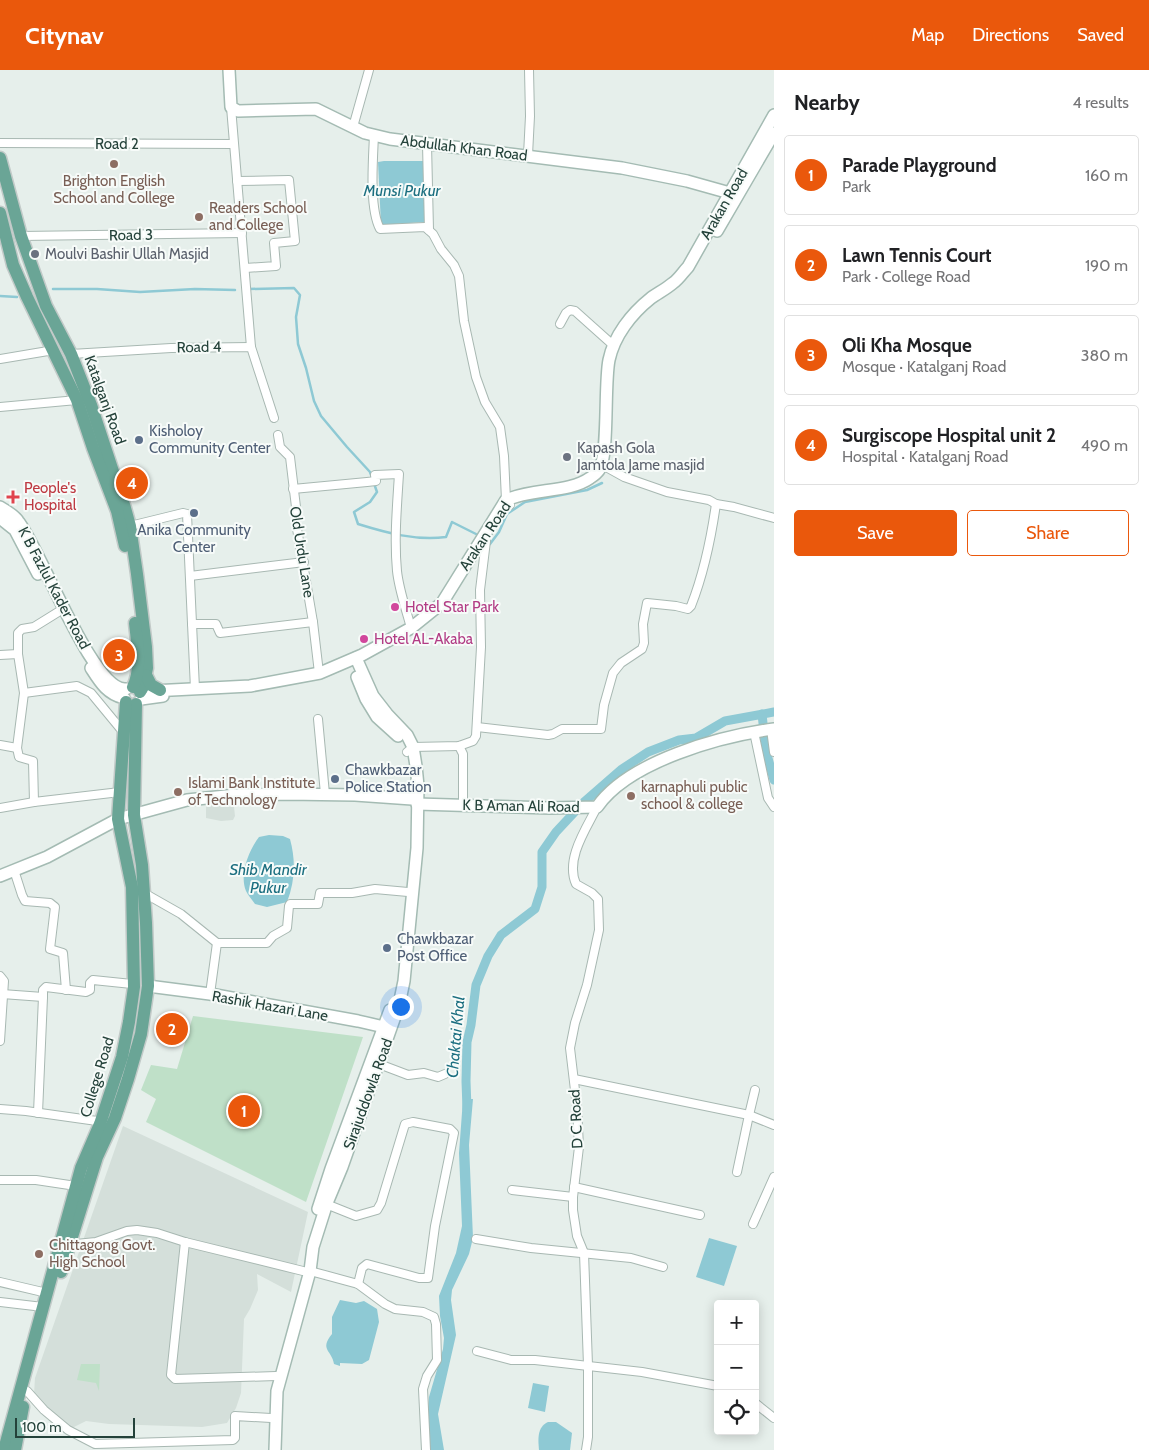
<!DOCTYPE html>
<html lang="en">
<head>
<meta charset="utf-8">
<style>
  :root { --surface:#fff; --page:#f2f2f2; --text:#202124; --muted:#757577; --line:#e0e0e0; --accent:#ea580c }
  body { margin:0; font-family:Cabin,sans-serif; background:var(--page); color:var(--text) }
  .controls { position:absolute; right:15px; bottom:15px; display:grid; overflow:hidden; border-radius:5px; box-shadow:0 2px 12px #0003 }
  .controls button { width:45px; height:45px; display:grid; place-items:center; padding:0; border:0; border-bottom:1px solid var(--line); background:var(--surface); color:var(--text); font:25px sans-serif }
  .scale { position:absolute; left:15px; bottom:12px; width:120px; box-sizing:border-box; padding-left:5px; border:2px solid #24423a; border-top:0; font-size:14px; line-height:18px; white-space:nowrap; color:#24423a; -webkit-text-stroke:4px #f7fbf9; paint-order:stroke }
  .you { position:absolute; left:400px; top:936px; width:18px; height:18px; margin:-12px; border:4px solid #fff; border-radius:50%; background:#1a73e8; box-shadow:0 0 0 8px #1a73e833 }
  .badge { display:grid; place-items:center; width:32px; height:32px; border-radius:50%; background:var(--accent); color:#fff; font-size:16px; font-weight:700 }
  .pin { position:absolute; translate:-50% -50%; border:2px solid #fff; box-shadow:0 1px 5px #0006 }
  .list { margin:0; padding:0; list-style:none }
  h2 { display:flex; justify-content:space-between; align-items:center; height:65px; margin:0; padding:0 20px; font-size:21px }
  h2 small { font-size:16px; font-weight:400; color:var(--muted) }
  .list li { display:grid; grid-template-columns:32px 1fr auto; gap:15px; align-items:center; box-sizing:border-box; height:80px; margin:0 10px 10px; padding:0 10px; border:1px solid var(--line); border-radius:5px }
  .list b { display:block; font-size:19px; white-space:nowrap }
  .list p { margin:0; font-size:16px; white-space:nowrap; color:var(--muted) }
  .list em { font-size:16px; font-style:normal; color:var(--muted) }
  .actions { display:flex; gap:10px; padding:15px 20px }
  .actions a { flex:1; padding:11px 0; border:1px solid var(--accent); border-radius:5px; text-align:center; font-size:18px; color:var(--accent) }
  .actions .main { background:var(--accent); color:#fff }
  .icon { flex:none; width:28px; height:28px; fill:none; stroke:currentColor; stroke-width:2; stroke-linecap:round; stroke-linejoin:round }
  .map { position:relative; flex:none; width:774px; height:1380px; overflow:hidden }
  header { display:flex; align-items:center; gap:30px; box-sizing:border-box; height:70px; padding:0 25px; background:var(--accent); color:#fff }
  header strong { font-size:24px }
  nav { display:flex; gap:28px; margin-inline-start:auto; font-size:18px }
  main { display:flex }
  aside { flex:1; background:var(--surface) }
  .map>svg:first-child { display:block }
  .built { fill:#d4dfda }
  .green { fill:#bfe0c8 }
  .water { fill:#8ec9d4 }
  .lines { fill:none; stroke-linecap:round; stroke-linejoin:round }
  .stream { stroke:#8ec9d4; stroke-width:2.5 }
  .canal { stroke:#8ec9d4; stroke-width:9 }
  .street-casing { stroke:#a8b8b2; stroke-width:10 }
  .secondary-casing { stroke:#a4bbb3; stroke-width:14 }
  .primary-casing { stroke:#c2cac8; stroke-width:15 }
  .street { stroke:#fff; stroke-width:8 }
  .secondary { stroke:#fff; stroke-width:11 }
  .primary { stroke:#6aa596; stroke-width:12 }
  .education-dot { fill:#8d6e63; stroke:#f7fbf9; stroke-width:2 }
  .worship-dot { fill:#6b7280; stroke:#f7fbf9; stroke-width:2 }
  .service-dot { fill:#5c6f8a; stroke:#f7fbf9; stroke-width:2 }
  .health-dot { fill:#e0444e; stroke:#f7fbf9; stroke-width:2 }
  .hotel-dot { fill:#d1479c; stroke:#f7fbf9; stroke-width:2 }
  .labels { text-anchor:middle; stroke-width:4; stroke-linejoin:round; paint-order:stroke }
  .street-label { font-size:15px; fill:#24423a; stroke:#f7fbf9 }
  .education-label { font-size:15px; fill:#785e54; stroke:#f7fbf9; text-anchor:start }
  .worship-label { font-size:15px; fill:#5b616d; stroke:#f7fbf9; text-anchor:start }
  .service-label { font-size:15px; fill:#4e5e75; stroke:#f7fbf9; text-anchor:start }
  .health-label { font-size:15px; fill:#be3a42; stroke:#f7fbf9; text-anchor:start }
  .hotel-label { font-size:15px; fill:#b23c85; stroke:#f7fbf9; text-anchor:start }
  .water-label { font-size:16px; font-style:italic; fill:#1c6f80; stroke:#f7fbf9 }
</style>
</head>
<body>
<header>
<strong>Citynav</strong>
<nav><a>Map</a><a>Directions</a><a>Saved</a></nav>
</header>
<main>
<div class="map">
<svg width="774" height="1380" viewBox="0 0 774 1380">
  <rect width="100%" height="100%" fill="#e6efeb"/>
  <g class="built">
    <polygon points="233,728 235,746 233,750 221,751 206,748 206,730"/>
    <polygon points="123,1056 308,1142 291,1222 257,1204 258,1220 250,1239 244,1249 241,1323 236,1338 227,1353 202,1357 109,1354 86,1351 68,1360 44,1340 34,1324 35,1308"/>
  </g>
  <g class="green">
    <polygon points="193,946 363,967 306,1132 146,1052 156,1029 141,1020 151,995 177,999"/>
    <polygon points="81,1294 100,1294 99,1321 96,1313 77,1310"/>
  </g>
  <g class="water">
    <polygon points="384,91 425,91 424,152 381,155 378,92"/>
    <path d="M269,765L283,766L290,769C296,791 295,811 287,832L267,837L255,834C252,830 248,825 246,821C239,804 249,780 259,767Z"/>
    <polygon points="463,1029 473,1029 469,1075 473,1168 469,1184 452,1220 451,1230 456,1265 438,1344 444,1380 430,1380 427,1354 429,1327 443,1279 444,1268 440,1246 439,1226 456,1183 462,1156 459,1083"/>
    <polygon points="709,1168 737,1176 724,1216 696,1207"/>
    <path d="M340,1230L356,1233L364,1231L377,1239L379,1252L369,1290L362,1294L340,1293V1296L334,1294C332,1280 319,1280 332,1264V1247Z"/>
    <polygon points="533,1313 549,1316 545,1342 528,1338"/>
    <path d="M548,1352H556L572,1363L570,1380H539C538,1369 537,1357 548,1352Z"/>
  </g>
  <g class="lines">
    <g class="stream">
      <polyline points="53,219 97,219 140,222 195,219 235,220"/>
      <path d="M249,219L294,218L300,225L296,247L298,274L306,298L314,331L321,346L347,377L370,402L377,422L370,432L354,442L358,454C387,463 416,471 446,467L452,452L476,464"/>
      <polyline points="0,226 17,227"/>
      <polyline points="488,472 490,474 499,462 507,444 525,432 587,420 602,413"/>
    </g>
    <g class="canal">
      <polyline points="762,644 766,681 774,710"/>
      <polyline points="467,1039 466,1011 467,972 471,955 476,915 488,886 501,865 535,839 542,817 542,782 556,762 583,733 622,699 648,682 679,670 696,668 725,651 774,642"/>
    </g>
    <g class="street-casing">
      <g id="street">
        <polyline points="231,37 251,277"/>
        <polyline points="353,57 369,0"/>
        <path d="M374,65C373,90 369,138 380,159L425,157L433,164L441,179L454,195L459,206L464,251L476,307L485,332L500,357L504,386L506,430L510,435"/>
        <polyline points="0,73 233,74"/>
        <polyline points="427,74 429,160"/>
        <polyline points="528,85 530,46 529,0"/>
        <polyline points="237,111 289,110 295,171 274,173 276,196 245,198"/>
        <polyline points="21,166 242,163"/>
        <polyline points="560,254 566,243 570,240 575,241 613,275"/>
        <polyline points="71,284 171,278 251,277 274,348"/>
        <polyline points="0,289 54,280"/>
        <polyline points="0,337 77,330"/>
        <polyline points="278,365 280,377 290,387 296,437 296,453 313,552 319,603"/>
        <polyline points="606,397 624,407 667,422 709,430 716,434 734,437 774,448"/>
        <path d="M293,419L367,412L376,411L375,405L399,404C397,436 394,469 397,501C399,520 406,539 411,558"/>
        <polyline points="130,456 183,443 187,444 195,619"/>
        <polyline points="190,506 304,492"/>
        <polyline points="192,554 216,554 220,563 313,552"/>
        <polyline points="0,585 18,584"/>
        <polyline points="24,623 77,616 91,623 124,663"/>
        <polyline points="318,649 325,724"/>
        <path d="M477,657L548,665L553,664L562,659H601L604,635L613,603L621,593L642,579L644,573L643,554L647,533L676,536L688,539L691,536C704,503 711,469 716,434"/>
        <polyline points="771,659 774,682"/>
        <polyline points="754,662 768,728 774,737"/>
        <polyline points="0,675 17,678"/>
        <polyline points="459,676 463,684 463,730"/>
        <polyline points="407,682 413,677 459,676 473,671 476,666 481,577 480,520 486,471"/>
        <polyline points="34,732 33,691 19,687 17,678 24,623 18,584 18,563 22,559 34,557 63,539"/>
        <polyline points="0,738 34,732 120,722"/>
        <polyline points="14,800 22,825 25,831 50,833 55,837 50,879 63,883 66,920"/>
        <polyline points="144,823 181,844 217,873 267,873 273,866 287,858 289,836 290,834 318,834 320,823 352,823 375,819 408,822"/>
        <polyline points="0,906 4,911 0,971"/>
        <polyline points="2,924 43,927 43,920 46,917 86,922 90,920 90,913 93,910 132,914 134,916"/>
        <polyline points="210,924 217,873"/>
        <polyline points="379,994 408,1005 424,1003 438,1007 445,1004"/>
        <polyline points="574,1009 749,1045 774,1055"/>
        <polyline points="0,1039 26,1041 97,1051 100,1054"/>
        <polyline points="38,1043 43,927"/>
        <polyline points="737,1102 749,1045 755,1020"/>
        <polyline points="0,1110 36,1110 76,1116"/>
        <polyline points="574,1117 700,1145"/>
        <polyline points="512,1120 573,1127"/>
        <polyline points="331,1136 356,1146 377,1140 381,1133 405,1054 413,1052 450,1059 454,1063 435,1156 428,1208 419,1208 367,1194 362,1198 358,1214"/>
        <polyline points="753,1154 774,1107"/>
        <polyline points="476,1169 531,1178 631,1188 663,1197"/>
        <polyline points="69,1172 76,1174 96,1172 127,1161 137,1160 157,1163 185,1172 303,1201"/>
        <polyline points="185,1172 171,1305 175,1309 276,1306"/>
        <polyline points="310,1201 358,1214 385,1234 395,1239 423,1242 434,1247 436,1254 437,1290 427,1306 423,1319 426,1380"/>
        <polyline points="0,1212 47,1223"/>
        <polyline points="0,1232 43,1237"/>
        <polyline points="477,1281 511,1290 535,1290 642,1302 718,1316"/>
        <polyline points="27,1321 44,1340 68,1360 95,1374 233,1370 235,1368 235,1346 271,1348"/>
        <polyline points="755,1333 774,1348"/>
        <path d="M586,1380L588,1367V1295L584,1183L577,1166L573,1140V1127L579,1077L577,1037L570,978L575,953L587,915L599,860L598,829L592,823L576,814C565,789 586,759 597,737"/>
      </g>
    </g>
    <g class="secondary-casing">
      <g id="secondary">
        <polyline points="229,0 231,37 238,41 316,39 365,63 390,69 622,98 687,111 737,125"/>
        <polyline points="717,161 774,63"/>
        <path d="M0,437C7,441 14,445 18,451C40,477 92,622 126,619"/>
        <polyline points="0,448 15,460 38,504"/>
        <path d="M91,598C100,612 107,624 124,628"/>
        <polyline points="357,607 366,629 377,647 398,666"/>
        <path d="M152,621L250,616L320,603L362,585L411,558L442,533L506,430C532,418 569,423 590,408C593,406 597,403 599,400C609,386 604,314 609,290C614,266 631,244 651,228C658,223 666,219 673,213C679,209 683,202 688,197L774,45"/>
        <polyline points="141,629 163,626"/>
        <path d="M417,734L550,738L597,737C629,691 721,666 774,659"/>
        <polyline points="0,806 47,787 118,749 187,730 236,725 287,724 355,725 412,729"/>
        <polyline points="148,916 210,924 358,951 384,957 389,961"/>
        <polyline points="318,1139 331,1099 390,940"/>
        <polyline points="275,1380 277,1321 310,1201 313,1177 327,1133 342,1097 399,935 404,911 417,778 418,716 416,696 413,677 407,665 387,644 373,626 356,588"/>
      </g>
    </g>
    <g class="primary-casing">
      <g id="primary">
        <polyline points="0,88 21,166 46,236 71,284 91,335 125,438 130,456 137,504 146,577 147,598 143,617 140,622"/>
        <polyline points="0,143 13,195 27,227 77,330 93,378 117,441 125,476"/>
        <polyline points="146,605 151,615 160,620"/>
        <path d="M133,617C142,599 137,573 135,553"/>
        <polyline points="61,1202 97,1087 115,1048 128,1009 141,964 148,916 146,853 142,795 134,745 136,634"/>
        <polyline points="4,1380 81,1098 100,1054 122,987 129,952 134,917 132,817 118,749 126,632"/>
        <polyline points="15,1380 23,1337"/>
      </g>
    </g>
    <use href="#street" class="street"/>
    <use href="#secondary" class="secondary"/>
    <use href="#primary" class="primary"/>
  </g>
  <g class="education-dot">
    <circle cx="114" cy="94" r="5"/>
    <circle cx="199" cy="147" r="5"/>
    <circle cx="178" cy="722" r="5"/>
    <circle cx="631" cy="726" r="5"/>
    <circle cx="39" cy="1184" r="5"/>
  </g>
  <g class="worship-dot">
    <circle cx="35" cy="184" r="5"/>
    <circle cx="567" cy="387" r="5"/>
  </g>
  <g class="service-dot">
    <circle cx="139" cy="370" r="5"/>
    <circle cx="194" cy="443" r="5"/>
    <circle cx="335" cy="709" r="5"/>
    <circle cx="387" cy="878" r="5"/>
  </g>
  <path class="health-dot" d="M10.5 419.5h5v5h5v5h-5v5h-5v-5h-5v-5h5z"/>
  <g class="hotel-dot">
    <circle cx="395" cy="537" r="5"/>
    <circle cx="364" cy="569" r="5"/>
  </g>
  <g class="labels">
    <g class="street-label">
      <text x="117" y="79">Road 2</text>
      <text transform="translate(464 78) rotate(7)" y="5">Abdullah Khan Road</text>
      <text transform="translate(724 134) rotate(-60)" y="5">Arakan Road</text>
      <text transform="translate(131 165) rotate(-1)" y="5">Road 3</text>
      <text transform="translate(199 277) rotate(-1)" y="5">Road 4</text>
      <text transform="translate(105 330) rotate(70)" y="5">Katalganj Road</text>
      <text transform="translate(485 466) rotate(-56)" y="5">Arakan Road</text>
      <text transform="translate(302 482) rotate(81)" y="5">Old Urdu Lane</text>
      <text transform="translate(54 518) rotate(62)" y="5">K B Fazlul Kader Road</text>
      <text transform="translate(521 736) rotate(1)" y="5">K B Aman Ali Road</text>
      <text transform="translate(270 936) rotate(10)" y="5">Rashik Hazari Lane</text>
      <text transform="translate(97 1007) rotate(-73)" y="5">College Road</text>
      <text transform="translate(368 1024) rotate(-70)" y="5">Sirajuddowla Road</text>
      <text transform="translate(576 1049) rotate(-93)" y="5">D C Road</text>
    </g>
    <g class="education-label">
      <text x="114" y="116" text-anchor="middle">Brighton English<tspan x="114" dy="17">School and College</tspan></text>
      <text x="209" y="143">Readers School<tspan x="209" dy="17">and College</tspan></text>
      <text x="188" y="718">Islami Bank Institute<tspan x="188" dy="17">of Technology</tspan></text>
      <text x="641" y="722">karnaphuli public<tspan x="641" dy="17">school &amp; college</tspan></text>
      <text x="49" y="1180">Chittagong Govt.<tspan x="49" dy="17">High School</tspan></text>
    </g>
    <g class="worship-label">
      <text x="45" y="189">Moulvi Bashir Ullah Masjid</text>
      <text x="577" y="383">Kapash Gola<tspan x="577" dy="17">Jamtola Jame masjid</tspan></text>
    </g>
    <g class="service-label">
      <text x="149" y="366">Kisholoy<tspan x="149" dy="17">Community Center</tspan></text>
      <text x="194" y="465" text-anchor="middle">Anika Community<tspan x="194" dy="17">Center</tspan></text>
      <text x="345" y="705">Chawkbazar<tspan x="345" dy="17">Police Station</tspan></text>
      <text x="397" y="874">Chawkbazar<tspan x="397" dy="17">Post Office</tspan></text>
    </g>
    <g class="health-label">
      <text x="24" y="423">People's<tspan x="24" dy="17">Hospital</tspan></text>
    </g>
    <g class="hotel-label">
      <text x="405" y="542">Hotel Star Park</text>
      <text x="374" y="574">Hotel AL-Akaba</text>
    </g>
    <g class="water-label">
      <text x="402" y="126">Munsi Pukur</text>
      <text x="268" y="805">Shib Mandir<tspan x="268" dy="18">Pukur</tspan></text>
      <text transform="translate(455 967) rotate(-85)" y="6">Chaktai Khal</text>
    </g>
  </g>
</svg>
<div class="controls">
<button>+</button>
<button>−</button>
<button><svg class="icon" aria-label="locate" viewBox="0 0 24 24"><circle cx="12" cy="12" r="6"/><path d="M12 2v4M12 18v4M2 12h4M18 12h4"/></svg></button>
</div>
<div class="scale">100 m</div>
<div class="you"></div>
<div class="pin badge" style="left:244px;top:1041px">1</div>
<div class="pin badge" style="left:172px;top:959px">2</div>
<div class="pin badge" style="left:119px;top:585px">3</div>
<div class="pin badge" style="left:132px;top:413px">4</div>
</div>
<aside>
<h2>Nearby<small>4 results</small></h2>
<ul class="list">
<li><span class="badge">1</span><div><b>Parade Playground</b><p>Park</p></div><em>160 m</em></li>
<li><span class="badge">2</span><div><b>Lawn Tennis Court</b><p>Park · College Road</p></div><em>190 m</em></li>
<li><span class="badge">3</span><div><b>Oli Kha Mosque</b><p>Mosque · Katalganj Road</p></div><em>380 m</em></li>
<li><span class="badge">4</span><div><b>Surgiscope Hospital unit 2</b><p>Hospital · Katalganj Road</p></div><em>490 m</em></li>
</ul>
<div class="actions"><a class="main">Save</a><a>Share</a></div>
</aside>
</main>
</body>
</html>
